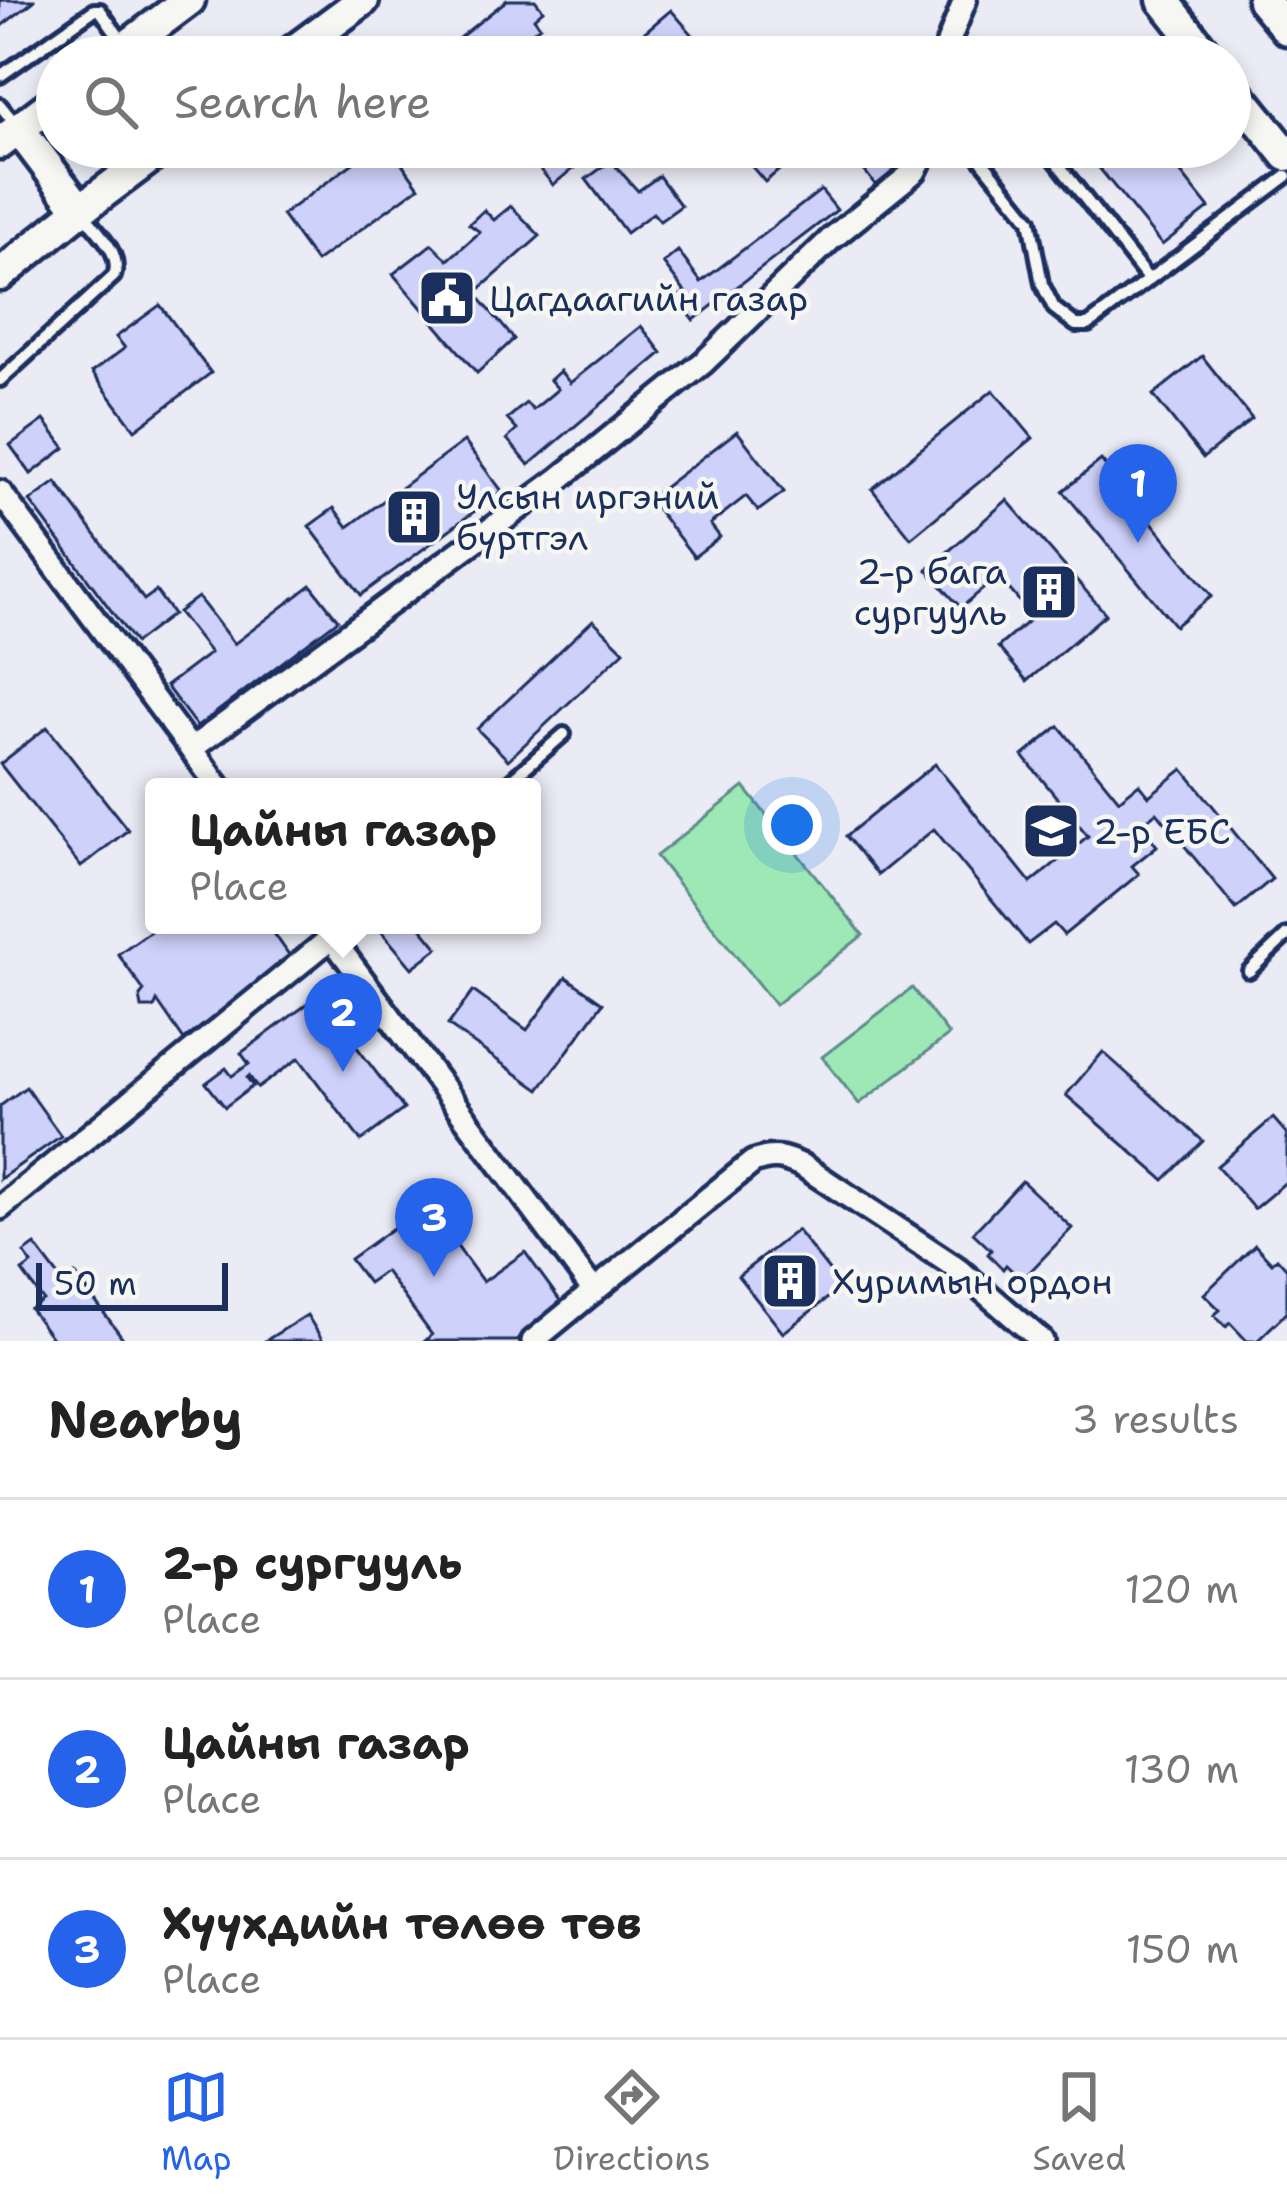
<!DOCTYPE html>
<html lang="en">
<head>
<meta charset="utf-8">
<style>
  :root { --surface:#fff; --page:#f6f6f6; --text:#222; --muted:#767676; --line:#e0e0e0; --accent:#2563eb }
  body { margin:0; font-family:"Shantell Sans",sans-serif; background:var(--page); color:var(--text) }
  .scale { position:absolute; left:36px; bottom:30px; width:192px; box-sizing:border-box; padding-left:12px; border:6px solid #1b2f5e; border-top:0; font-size:33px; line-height:42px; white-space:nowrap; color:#1b2f5e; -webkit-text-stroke:9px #f6f6f2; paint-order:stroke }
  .you { position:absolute; left:792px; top:825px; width:42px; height:42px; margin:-30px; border:9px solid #fff; border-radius:50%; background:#1a73e8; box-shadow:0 0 0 18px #1a73e833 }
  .badge { display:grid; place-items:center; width:78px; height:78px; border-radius:50%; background:var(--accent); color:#fff; font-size:39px; font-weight:700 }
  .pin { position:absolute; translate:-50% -99px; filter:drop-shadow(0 3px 6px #0008) }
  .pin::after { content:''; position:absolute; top:63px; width:42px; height:36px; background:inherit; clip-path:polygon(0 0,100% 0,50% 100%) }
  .popup { position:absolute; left:145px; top:778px; width:396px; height:156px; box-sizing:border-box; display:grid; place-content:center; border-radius:12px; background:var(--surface); filter:drop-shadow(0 3px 9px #0005); font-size:39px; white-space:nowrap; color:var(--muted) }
  .popup b { font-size:45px; color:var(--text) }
  .popup::after { content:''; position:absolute; left:50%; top:100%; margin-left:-24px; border:24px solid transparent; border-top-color:var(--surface) }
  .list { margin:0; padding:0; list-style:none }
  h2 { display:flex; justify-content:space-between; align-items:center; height:156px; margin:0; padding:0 48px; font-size:51px }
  h2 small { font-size:39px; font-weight:400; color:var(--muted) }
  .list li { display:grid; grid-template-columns:78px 1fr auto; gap:36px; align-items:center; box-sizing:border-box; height:180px; padding:0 48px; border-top:3px solid var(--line) }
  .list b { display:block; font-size:45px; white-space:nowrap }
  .list p { margin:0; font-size:39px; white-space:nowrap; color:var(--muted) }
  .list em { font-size:39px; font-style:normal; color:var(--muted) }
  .icon { flex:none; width:66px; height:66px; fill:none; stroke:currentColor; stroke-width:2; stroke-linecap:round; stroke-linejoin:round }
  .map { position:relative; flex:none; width:1287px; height:1341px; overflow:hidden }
  .search { position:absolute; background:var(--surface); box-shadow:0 6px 18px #0003; left:36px; right:36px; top:36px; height:132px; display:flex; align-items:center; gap:30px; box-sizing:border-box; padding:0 42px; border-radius:66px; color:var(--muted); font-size:45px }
  .sheet { height:696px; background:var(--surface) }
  nav { display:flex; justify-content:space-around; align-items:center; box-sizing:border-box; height:168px; border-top:3px solid var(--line); background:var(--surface); font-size:33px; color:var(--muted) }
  nav a { display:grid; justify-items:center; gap:6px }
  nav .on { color:var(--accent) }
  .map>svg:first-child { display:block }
  .green { fill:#9ee8b6; stroke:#5c8c8a; stroke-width:3 }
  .building { fill:#ced1f9; stroke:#1b2f5e; stroke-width:3 }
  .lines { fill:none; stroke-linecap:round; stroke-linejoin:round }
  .service-casing { stroke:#1b2f5e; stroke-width:20 }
  .minor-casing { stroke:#1b2f5e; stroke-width:30 }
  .secondary-casing { stroke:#1b2f5e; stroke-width:39 }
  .service { stroke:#f6f6f2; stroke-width:10 }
  .minor { stroke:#f6f6f2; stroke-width:21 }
  .secondary { stroke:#f6f6f2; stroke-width:30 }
  .labels { text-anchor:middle; stroke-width:9; stroke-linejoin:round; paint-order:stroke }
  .poi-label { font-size:36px; fill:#1b2f5e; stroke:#f6f6f2; text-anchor:start }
</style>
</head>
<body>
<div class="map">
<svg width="1287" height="1341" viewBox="0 0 1287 1341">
  <rect width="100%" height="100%" fill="#eaebf4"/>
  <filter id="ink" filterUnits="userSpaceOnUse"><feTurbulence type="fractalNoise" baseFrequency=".00833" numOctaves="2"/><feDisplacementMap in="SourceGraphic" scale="24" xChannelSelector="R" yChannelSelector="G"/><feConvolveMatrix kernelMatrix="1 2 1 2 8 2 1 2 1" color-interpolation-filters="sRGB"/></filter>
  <g filter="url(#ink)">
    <g class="green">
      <polygon points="744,787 863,935 775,1005 656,856"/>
      <polygon points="912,988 949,1035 859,1104 822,1057"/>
    </g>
    <g class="building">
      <polygon points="0,0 34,0 34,1 0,27"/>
      <polygon points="507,0 535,0 543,10 534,18 540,26 530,34 537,43 520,57 435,57"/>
      <polygon points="671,10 712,57 658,57 640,36"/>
      <polygon points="375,147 390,147 419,187 316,262 282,215"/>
      <polygon points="522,147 574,147 584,160 553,185"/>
      <polygon points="735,147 788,147 796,156 765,182"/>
      <polygon points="846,147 900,147 914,165 880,191"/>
      <polygon points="1082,147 1160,147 1209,208 1162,245"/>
      <polygon points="611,161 638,191 659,176 681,206 660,221 653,213 626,233 586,179"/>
      <polygon points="821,190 837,210 694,320 676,299 685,292 663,263 678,251 701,282"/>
      <polygon points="511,206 540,236 475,293 514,339 477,373 393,274 432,244 448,260 480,232 469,224 484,210 494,220"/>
      <polygon points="160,305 211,373 135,430 92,372 125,348 116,337"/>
      <polygon points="641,326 662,353 529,465 507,439 517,430 507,419 526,403 533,410 558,389 550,380 560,371 570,383"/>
      <polygon points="1202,356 1252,419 1203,458 1153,395"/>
      <polygon points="993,390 1033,438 911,538 872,489"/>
      <polygon points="44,420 65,448 31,474 10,445"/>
      <polygon points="737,431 784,492 758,511 746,496 710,524 720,537 694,557 649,499"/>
      <polygon points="464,441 502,491 361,595 309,526 334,508 348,527"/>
      <polygon points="1101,460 1212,596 1175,626 1063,491"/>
      <polygon points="56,482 144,600 156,591 173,614 135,643 30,501"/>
      <polygon points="1007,500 1106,614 1027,681 998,647 1033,617 998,576 961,608 927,570"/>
      <polygon points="311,585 338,620 197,727 166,686 210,653 178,612 198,597 234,644"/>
      <polygon points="593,620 624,651 508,760 477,729"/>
      <polygon points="1059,726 1119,800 1139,784 1149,796 1183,769 1272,879 1236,909 1157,812 1141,825 1157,846 1132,866 1139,874 1064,935 1054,924 1028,944 934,829 878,875 846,836 935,764 1031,883 1088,836 1023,756"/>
      <polygon points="47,727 128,830 81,867 0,764"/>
      <polygon points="159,925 268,925 292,959 184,1040 157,1001 154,1008 142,1008 140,996 144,991 118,954"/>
      <polygon points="376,925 419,925 438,948 412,968"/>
      <polygon points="566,977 603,1003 539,1090 448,1025 473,991 527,1030"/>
      <polygon points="318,996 404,1109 361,1141 299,1058 258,1088 249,1076 247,1078 253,1086 225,1107 206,1083 226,1068 232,1076 249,1064 241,1053"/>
      <polygon points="1103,1052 1203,1141 1164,1180 1066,1095"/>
      <polygon points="26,1087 61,1136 0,1179 0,1106"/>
      <polygon points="1273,1118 1287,1134 1287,1181 1254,1209 1217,1166"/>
      <polygon points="1022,1181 1072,1228 1022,1280 1006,1265 1003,1269 988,1254 991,1250 973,1233"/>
      <polygon points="426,1204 483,1282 525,1252 564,1306 517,1341 425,1341 432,1335 385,1271 368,1283 350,1259"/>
      <polygon points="797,1230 842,1287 783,1333 738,1276"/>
      <polygon points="35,1245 63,1282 75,1274 125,1341 54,1341 30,1309 43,1300 22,1271 32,1264 24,1253"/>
      <polygon points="1255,1245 1272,1263 1277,1258 1287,1269 1287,1312 1257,1341 1247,1341 1230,1323 1226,1327 1214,1315 1220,1310 1204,1294"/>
      <polygon points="307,1315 323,1341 265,1341"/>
    </g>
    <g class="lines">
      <g class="service-casing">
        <g id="service">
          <polyline points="0,76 94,10 100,10 125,45"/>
          <polyline points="0,105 17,126"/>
          <polyline points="971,147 1030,220 1042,284 1054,308 1076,325 1088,325 1287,176"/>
          <polyline points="1052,156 1148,279"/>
          <path d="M0,380L114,276C123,253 96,231 82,212"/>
          <polyline points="503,787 564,734"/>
          <polyline points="1249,971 1287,935"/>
        </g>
      </g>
      <g class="minor-casing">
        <g id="minor">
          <polyline points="946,57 948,43 965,0"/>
          <polyline points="0,492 219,787"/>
          <polyline points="191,749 559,479 704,362 831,239 915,171 927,147"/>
          <polyline points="322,925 594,1291 533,1341"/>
          <polyline points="0,1208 331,938"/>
          <path d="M594,1291L753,1162C773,1154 783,1157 803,1166L957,1268L1042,1341"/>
        </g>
      </g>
      <g class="secondary-casing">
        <g id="secondary">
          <polyline points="1163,0 1208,57"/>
          <polyline points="1263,0 1287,29"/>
          <polyline points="113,57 189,0"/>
          <polyline points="286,57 363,0"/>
          <polyline points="1230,84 1287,155"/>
          <polyline points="19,129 80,210"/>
          <polyline points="0,143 57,100"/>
          <polyline points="0,275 80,210 164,147"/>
        </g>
      </g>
      <use href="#service" class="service"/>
      <use href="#minor" class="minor"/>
      <use href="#secondary" class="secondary"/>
    </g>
  </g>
  <defs>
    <g id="civic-square" transform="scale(3)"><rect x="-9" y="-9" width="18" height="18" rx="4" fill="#1b2f5e" stroke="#f6f6f2"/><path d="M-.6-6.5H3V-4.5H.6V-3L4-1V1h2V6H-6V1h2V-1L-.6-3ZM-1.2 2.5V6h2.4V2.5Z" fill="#fff"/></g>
    <g id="building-square" transform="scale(3)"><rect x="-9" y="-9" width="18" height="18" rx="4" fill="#1b2f5e" stroke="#f6f6f2"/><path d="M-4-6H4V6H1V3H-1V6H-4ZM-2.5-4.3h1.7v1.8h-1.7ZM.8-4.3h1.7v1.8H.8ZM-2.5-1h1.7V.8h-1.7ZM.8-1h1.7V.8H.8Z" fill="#fff"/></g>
    <g id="school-square" transform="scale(3)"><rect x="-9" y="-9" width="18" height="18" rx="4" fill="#1b2f5e" stroke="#f6f6f2"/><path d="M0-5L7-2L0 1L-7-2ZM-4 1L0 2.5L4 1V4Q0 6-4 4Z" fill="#fff"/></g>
  </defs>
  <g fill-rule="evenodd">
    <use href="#civic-square" x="447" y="298"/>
    <use href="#building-square" x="414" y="517"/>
    <use href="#building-square" x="1049" y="592"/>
    <use href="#school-square" x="1051" y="831"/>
    <use href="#building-square" x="790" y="1281"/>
  </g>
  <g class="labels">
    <g class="poi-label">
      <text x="489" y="311">Цагдаагийн газар</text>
      <text x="456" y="509">Улсын иргэний<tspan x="456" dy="41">бүртгэл</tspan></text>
      <text x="1007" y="584" text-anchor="end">2-р бага<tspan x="1007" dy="41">сургууль</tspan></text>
      <text x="1093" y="844">2-р ЕБС</text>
      <text x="832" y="1294">Хуримын ордон</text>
    </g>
  </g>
</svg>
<div class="scale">50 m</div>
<div class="you"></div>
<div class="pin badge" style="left:1138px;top:543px">1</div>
<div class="pin badge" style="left:343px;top:1072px">2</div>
<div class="popup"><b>Цайны газар</b>Place</div>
<div class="pin badge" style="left:434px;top:1277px">3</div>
<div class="search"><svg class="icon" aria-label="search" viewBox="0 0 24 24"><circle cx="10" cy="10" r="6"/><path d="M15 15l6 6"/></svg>Search here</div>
</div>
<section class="sheet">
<h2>Nearby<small>3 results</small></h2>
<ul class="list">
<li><span class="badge">1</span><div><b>2-р сургууль</b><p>Place</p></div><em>120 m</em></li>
<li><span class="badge">2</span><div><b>Цайны газар</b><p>Place</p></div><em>130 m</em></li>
<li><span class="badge">3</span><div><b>Хүүхдийн төлөө төв</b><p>Place</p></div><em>150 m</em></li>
</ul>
</section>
<nav>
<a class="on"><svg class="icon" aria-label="map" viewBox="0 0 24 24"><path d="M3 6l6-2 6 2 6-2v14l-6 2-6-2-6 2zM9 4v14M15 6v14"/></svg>Map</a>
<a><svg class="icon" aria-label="directions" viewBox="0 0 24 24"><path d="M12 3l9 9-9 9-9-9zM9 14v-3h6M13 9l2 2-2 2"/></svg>Directions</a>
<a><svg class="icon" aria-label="saved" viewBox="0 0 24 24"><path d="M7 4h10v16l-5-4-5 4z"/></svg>Saved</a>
</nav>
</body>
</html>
